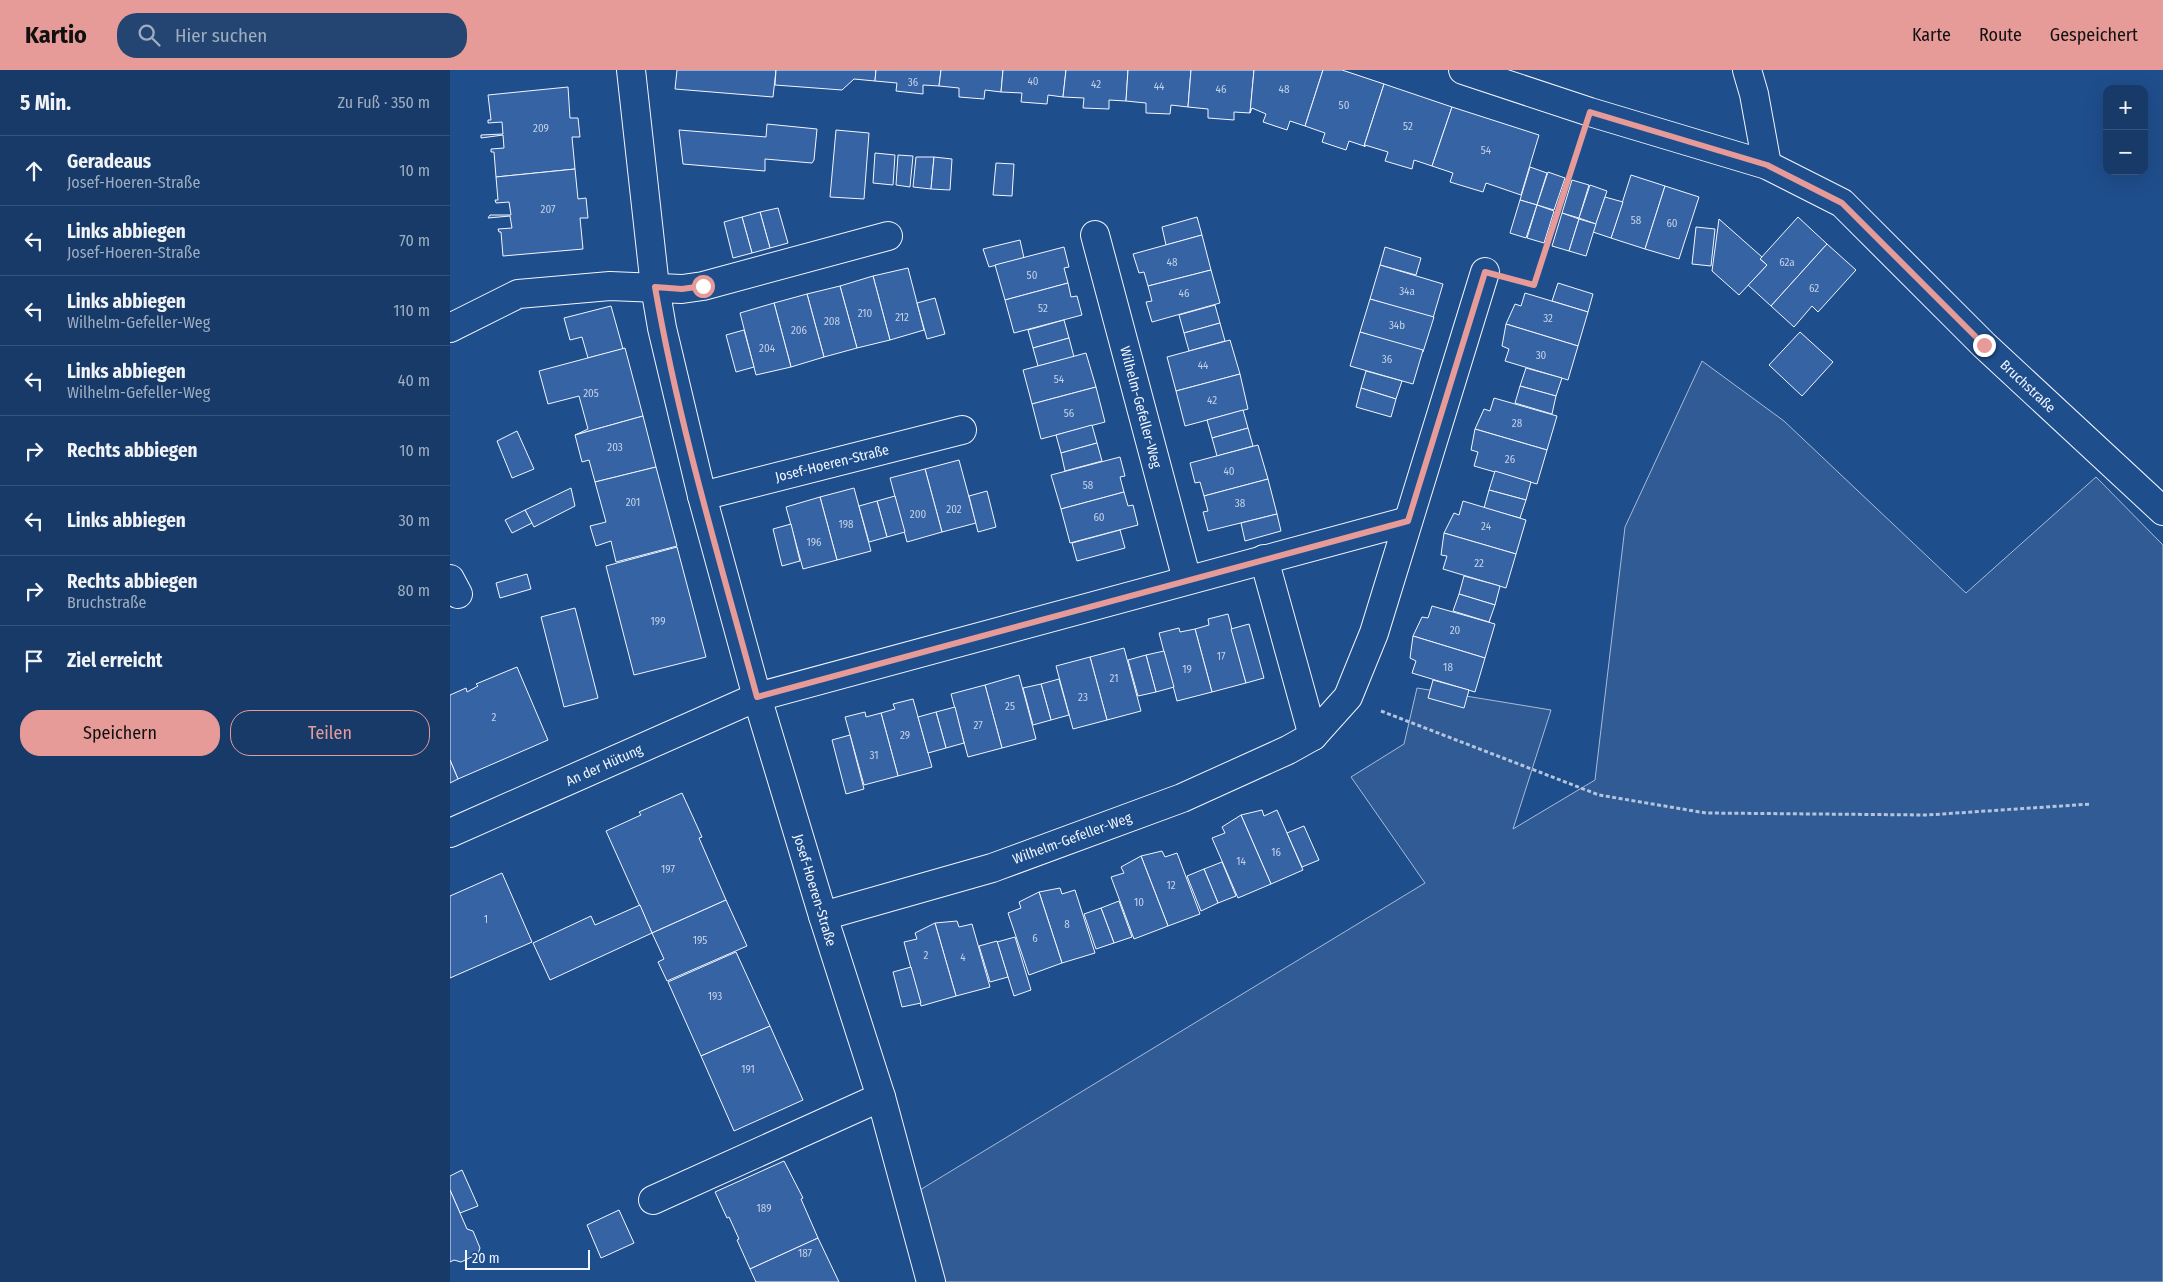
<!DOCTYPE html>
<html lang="de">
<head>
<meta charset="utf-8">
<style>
  :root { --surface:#173a69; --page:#244571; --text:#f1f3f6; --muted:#9eadc0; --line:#36547d; --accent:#e69b98 }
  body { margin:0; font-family:"Fira Sans Condensed",sans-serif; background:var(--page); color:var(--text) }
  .controls { position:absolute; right:15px; top:15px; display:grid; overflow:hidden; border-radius:10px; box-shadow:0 5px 20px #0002 }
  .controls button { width:45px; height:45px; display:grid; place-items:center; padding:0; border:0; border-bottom:1px solid var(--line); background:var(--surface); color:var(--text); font:25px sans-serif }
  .scale { position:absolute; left:15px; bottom:12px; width:125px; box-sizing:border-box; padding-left:5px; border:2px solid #f2f6ff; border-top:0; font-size:14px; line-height:18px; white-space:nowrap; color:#f2f6ff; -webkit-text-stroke:4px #1f4e8c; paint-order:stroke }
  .stop { position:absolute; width:15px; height:15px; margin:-11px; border:4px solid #e69b98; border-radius:50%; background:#fff }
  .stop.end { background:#e69b98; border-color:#fff; box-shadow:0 1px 5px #0008 }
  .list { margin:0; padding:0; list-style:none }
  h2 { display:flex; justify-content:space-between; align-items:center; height:65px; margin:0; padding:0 20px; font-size:21px }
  h2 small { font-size:16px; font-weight:400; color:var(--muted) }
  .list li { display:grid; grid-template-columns:32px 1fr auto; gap:15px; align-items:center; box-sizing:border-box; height:70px; padding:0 20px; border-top:1px solid var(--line) }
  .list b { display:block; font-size:19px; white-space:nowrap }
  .list p { margin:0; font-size:16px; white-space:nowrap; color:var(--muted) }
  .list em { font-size:16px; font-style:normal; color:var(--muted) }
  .actions { display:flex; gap:10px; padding:15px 20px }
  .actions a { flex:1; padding:11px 0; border:1px solid var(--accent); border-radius:20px; text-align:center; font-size:18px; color:var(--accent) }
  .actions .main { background:var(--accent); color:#111 }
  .icon { flex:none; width:28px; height:28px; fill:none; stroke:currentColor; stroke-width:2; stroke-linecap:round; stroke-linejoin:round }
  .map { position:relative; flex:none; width:1713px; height:1212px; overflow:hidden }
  header { display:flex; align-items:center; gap:30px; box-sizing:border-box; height:70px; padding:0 25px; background:var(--accent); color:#111 }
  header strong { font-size:24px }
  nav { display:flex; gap:28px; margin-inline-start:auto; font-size:18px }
  .search { width:350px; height:45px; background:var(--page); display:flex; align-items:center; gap:12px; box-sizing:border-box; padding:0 18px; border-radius:20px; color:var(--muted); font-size:19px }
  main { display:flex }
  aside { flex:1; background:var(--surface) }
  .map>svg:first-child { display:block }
  .built { fill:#305b95; stroke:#a8bbd7 }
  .building { fill:#3563a3; stroke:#f2f6ff }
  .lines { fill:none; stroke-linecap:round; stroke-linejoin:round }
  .minor-casing { stroke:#f2f6ff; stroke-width:30 }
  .path { stroke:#b3c4dc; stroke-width:3; stroke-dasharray:4 2.5; stroke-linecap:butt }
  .minor { stroke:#1f4e8c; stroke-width:28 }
  .route { stroke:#e69b98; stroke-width:6 }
  .labels { text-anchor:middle; stroke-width:4; stroke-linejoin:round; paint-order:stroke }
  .number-label { font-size:11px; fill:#c3d1e8 }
  .street-label { font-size:14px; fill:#f2f6ff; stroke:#1f4e8c }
</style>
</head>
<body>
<header>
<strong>Kartio</strong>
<div class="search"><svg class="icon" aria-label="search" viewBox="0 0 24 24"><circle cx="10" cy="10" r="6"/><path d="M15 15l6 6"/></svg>Hier suchen</div>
<nav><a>Karte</a><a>Route</a><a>Gespeichert</a></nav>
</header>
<main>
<aside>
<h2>5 Min.<small>Zu Fuß · 350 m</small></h2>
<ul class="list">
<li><svg class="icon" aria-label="ahead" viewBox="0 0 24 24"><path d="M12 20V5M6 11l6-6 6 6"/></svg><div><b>Geradeaus</b><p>Josef-Hoeren-Straße</p></div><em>10 m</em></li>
<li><svg class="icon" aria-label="left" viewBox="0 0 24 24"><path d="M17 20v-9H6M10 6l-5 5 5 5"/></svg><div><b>Links abbiegen</b><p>Josef-Hoeren-Straße</p></div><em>70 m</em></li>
<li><svg class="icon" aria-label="left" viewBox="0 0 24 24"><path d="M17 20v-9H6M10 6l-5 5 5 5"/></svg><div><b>Links abbiegen</b><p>Wilhelm-Gefeller-Weg</p></div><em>110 m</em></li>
<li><svg class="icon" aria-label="left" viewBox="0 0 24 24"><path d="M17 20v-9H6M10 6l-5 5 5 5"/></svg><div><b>Links abbiegen</b><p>Wilhelm-Gefeller-Weg</p></div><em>40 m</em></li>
<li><svg class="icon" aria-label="right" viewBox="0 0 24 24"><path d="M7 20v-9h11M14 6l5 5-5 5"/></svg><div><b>Rechts abbiegen</b></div><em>10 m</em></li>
<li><svg class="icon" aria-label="left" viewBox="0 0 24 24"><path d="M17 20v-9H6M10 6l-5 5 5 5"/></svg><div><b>Links abbiegen</b></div><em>30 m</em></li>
<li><svg class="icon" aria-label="right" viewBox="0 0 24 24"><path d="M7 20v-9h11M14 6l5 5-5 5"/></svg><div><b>Rechts abbiegen</b><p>Bruchstraße</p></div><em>80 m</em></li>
<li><svg class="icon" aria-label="arrive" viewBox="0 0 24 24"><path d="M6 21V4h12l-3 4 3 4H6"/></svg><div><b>Ziel erreicht</b></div></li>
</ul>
<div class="actions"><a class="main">Speichern</a><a>Teilen</a></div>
</aside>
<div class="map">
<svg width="1713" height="1212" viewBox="0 0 1713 1212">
  <rect width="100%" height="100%" fill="#1f4e8c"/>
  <polygon class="built" points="1252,291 1334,351 1516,523 1646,407 1713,475 1713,1212 482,1212 460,1126 975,813 901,707 954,674 967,618 1101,640 1063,759 1145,710 1175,457"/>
  <g class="building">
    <polygon points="227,0 326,0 323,27 225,19"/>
    <polygon points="326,0 426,0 425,11 404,9 392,20 325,15"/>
    <polygon points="426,0 491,0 489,16 473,15 473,24 446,21 447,13 425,11"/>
    <polygon points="491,0 553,0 551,22 535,20 534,29 509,27 509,18 489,16"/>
    <polygon points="553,0 616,0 613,27 598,25 597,34 571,32 572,23 551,22"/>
    <polygon points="616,0 678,0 676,31 659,30 659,39 633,38 634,28 613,27"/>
    <polygon points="678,0 741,0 738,37 721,35 720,44 696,43 696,33 676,31"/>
    <polygon points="741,0 804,0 800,43 784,42 784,50 758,48 758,39 738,37"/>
    <polygon points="804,0 873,0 855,56 840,51 837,60 813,52 816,44 802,38 800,43"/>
    <polygon points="873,0 892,0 934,14 914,76 899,71 896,80 872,72 875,63 855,56"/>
    <polygon points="934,14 1002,37 982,96 964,90 962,99 935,91 938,82 915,75 915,77 914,76"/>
    <polygon points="118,17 120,48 128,48 130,67 122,67 125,99 46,107 44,82 41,82 41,79 54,78 53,65 31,68 31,65 53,64 52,52 38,53 38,50 41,50 38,25"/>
    <polygon points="1002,37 1089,65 1071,125 1036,113 1033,122 1000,112 1003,103 982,96"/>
    <polygon points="317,54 367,59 364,90 362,93 315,89 315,101 233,94 229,60 316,67"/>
    <polygon points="386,60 419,63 414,129 380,127"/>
    <polygon points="425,83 445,85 443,115 423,113"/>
    <polygon points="448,85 463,86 460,117 446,115"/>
    <polygon points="466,87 484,87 481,119 463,117"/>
    <polygon points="484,87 502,89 500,120 481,119"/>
    <polygon points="546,93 564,94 562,126 543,125"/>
    <polygon points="1080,97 1097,103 1087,135 1070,130"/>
    <polygon points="125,99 128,129 136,128 138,148 130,148 133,179 53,186 51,162 49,162 48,159 62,158 60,146 38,148 40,145 61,145 59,132 46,133 45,130 48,130 46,107"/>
    <polygon points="1098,102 1115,108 1104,140 1087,135"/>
    <polygon points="1181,105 1215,116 1195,179 1161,168"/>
    <polygon points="1122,110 1139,115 1129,148 1112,143"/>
    <polygon points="1140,115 1157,121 1146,154 1129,148"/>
    <polygon points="1215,116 1249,127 1229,189 1195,179"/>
    <polygon points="1155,127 1173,132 1161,168 1143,162"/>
    <polygon points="1070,130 1087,135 1076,168 1060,163"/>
    <polygon points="1087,135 1104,141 1094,173 1077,168"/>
    <polygon points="328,138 338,173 320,178 310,142"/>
    <polygon points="310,142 320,178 302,183 292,147"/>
    <polygon points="1112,143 1129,149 1119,181 1102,176"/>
    <polygon points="292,147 302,183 283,188 274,152"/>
    <polygon points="747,147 752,165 716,175 712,157"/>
    <polygon points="1348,147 1377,174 1321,236 1298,215 1317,195 1310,189"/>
    <polygon points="1129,149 1146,154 1136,186 1119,181"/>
    <polygon points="1269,149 1312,187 1310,189 1317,195 1289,225 1262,201"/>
    <polygon points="1246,157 1265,159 1261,196 1242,194"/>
    <polygon points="752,165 761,200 698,216 694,202 689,203 683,184"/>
    <polygon points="570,170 574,188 539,197 533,179"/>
    <polygon points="1377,174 1406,200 1368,242 1362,236 1344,257 1321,236"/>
    <polygon points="614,177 619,197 614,198 618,213 555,230 545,195"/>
    <polygon points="935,177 971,188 966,205 930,195"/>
    <polygon points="930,195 993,214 983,248 920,229"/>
    <polygon points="458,198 474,260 440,270 423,206"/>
    <polygon points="761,200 770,233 702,252 696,232 702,231 698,216"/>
    <polygon points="423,206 440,270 407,278 390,216"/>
    <polygon points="618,213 621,227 627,226 632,245 564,263 555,230"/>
    <polygon points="1108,213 1143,224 1138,242 1102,231"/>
    <polygon points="390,216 407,278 374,287 357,224"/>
    <polygon points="1075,223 1138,242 1128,276 1056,254 1065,234 1071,236"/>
    <polygon points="357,224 374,287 341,297 324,233"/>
    <polygon points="485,228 495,264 477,269 467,233"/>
    <polygon points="920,229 984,247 973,282 910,262"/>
    <polygon points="324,233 341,297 306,305 290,243"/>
    <polygon points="765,235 770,253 734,263 729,245"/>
    <polygon points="161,236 173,279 138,288 132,267 120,270 114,248"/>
    <polygon points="614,250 619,268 583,278 578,260"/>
    <polygon points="770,253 775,271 739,281 734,263"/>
    <polygon points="1056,254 1128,276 1118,310 1055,291 1059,279 1052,276"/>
    <polygon points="294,260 304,297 286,302 276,265"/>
    <polygon points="910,262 973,280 963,314 900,296"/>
    <polygon points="1350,262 1383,292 1352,326 1319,295"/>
    <polygon points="619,268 624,287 588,296 583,278"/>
    <polygon points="780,270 790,304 726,321 717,287"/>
    <polygon points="175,278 193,346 125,365 138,359 129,326 98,334 89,301"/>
    <polygon points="636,283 646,317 582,334 573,300"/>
    <polygon points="1076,298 1112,308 1106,326 1070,316"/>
    <polygon points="916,301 952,311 946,329 911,318"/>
    <polygon points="790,304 798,339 735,356 726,321"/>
    <polygon points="1070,316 1106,326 1102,344 1065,333"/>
    <polygon points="646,317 655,352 591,369 582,334"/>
    <polygon points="911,318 946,329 941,347 906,337"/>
    <polygon points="1044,328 1107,346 1097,380 1025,359 1034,339 1040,341"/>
    <polygon points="793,340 798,358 762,368 757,350"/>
    <polygon points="193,346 206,397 145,412 139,390 132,392 125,365"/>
    <polygon points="642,355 647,373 611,383 606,365"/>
    <polygon points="798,358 803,376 767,386 762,368"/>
    <polygon points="1025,359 1097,380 1087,414 1024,396 1028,382 1021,380"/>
    <polygon points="67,361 84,399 62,408 47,371"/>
    <polygon points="647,373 652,391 615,401 611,383"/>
    <polygon points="808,375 818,409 754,426 750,412 745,413 740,393"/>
    <polygon points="670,387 675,406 670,407 674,422 611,439 601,405"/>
    <polygon points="509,390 526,453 492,462 475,399"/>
    <polygon points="206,397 227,476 166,492 161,471 146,476 140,456 156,452 145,412"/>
    <polygon points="475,399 492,462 457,472 440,408"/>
    <polygon points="1045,401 1081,412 1076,430 1039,420"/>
    <polygon points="818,409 827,444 758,461 753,442 758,441 754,426"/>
    <polygon points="121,418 125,436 84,457 75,440"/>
    <polygon points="404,418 421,481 387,490 370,427"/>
    <polygon points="1039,420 1076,430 1070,448 1034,438"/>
    <polygon points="537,421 546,457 528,462 519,426"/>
    <polygon points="674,422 678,436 683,435 688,455 620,473 611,439"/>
    <polygon points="445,426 455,462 437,467 427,431"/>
    <polygon points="370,427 387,490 353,499 336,437"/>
    <polygon points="427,431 437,467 419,472 409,436"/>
    <polygon points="1013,431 1076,450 1066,484 994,463 1004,443 1009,445"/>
    <polygon points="75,440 82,453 62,463 55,450"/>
    <polygon points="827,444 831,461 795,471 791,453"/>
    <polygon points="341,454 350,491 332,496 323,459"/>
    <polygon points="670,460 675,478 627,491 622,473"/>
    <polygon points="994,463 1066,484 1056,518 993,499 997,486 991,485"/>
    <polygon points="227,477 256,587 184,605 156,496"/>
    <polygon points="77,504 81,519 50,528 46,513"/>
    <polygon points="1014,506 1050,516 1045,535 1009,524"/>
    <polygon points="1009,524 1045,535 1039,552 1003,541"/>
    <polygon points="982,536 1045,554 1035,588 963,566 972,547 978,548"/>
    <polygon points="125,538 148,628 114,637 91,547"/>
    <polygon points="778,544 796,613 762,622 745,559 759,555 758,549"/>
    <polygon points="799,554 814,608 796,613 781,559"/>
    <polygon points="729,558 730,562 745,559 762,622 727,631 709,563"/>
    <polygon points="963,566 1035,588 1025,622 962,603 966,591 960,588"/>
    <polygon points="674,578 691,641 657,650 640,587"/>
    <polygon points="714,581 724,617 706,622 696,585"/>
    <polygon points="696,585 706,622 688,626 678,590"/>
    <polygon points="640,587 657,650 623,659 606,596"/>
    <polygon points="67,597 98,670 8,709 0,690 0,625 16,618 17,622 28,616 26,614"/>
    <polygon points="569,605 586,669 552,678 535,615"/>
    <polygon points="609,609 619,645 601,650 591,614"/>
    <polygon points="983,610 1019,620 1014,638 978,628"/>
    <polygon points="591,614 601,650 583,655 573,618"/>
    <polygon points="535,615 552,678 518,687 501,624"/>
    <polygon points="463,629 482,697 448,706 431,643 445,639 443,634"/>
    <polygon points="505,637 514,673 496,678 486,642"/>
    <polygon points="415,642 416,647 431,643 448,706 414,715 395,647"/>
    <polygon points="486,642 496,678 478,683 468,647"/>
    <polygon points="400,665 414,719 396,724 382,670"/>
    <polygon points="0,690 8,709 0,713"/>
    <polygon points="232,723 252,767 249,768 276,830 202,863 156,761 191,745 189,742"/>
    <polygon points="812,740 814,746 827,740 853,800 821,814 791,745"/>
    <polygon points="791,745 821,814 788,828 762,768 775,763 772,757"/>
    <polygon points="854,756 869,790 852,797 837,763"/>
    <polygon points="712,781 715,787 727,783 750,844 718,856 691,786"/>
    <polygon points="691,786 718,856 684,869 661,807 674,803 671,797"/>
    <polygon points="772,792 786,826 768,833 754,799"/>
    <polygon points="754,799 768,833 751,841 737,806"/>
    <polygon points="52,803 82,872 0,908 0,826"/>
    <polygon points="610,818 612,824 625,820 645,883 612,893 589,822"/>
    <polygon points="589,822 612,893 579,905 558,843 571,838 569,832"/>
    <polygon points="276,830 297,876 217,911 208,892 214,889 202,863"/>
    <polygon points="669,831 682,867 664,873 651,838"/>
    <polygon points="190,835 202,863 100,910 83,873 141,846 145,855"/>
    <polygon points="651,838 664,873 646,879 634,844"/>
    <polygon points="507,851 509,857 522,854 540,917 506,926 485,853"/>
    <polygon points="485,853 506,926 471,936 454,872 467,869 465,863"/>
    <polygon points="565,867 581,920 564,926 547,872"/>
    <polygon points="547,871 558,907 540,912 529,876"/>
    <polygon points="286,882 320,956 251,986 218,912"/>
    <polygon points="461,897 471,933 452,937 443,902"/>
    <polygon points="320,956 353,1030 284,1061 251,986"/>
    <polygon points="334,1091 353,1128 351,1129 368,1168 300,1199 287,1170 289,1169 279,1147 277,1148 265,1122"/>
    <polygon points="12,1100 28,1136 10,1143 0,1120 0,1106"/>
    <polygon points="0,1120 17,1159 23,1161 30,1178 28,1184 11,1192 4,1190 0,1192"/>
    <polygon points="169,1140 184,1173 151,1188 137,1155"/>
    <polygon points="368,1168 389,1212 306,1212 300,1199"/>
  </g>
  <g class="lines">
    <g class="minor-casing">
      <g id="minor">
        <polyline points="181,0 205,217 212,258 252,426 307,627 373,846 431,1027 481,1212"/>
        <polyline points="1013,0 1140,42 1317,95 1392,133 1534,275 1713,441"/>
        <polyline points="1297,0 1304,24 1317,95"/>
        <polyline points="645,165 737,510"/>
        <polyline points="0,258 68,224 160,216 232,219 253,216 438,166"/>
        <polyline points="252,426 512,360"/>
        <polyline points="814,489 863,666"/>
        <polyline points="0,509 8,524"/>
        <polyline points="0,763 307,627 958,451"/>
        <polyline points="373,846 542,798 732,728 838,680 863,666 898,627 924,563 1035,202"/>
        <polyline points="203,1130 431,1027"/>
      </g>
    </g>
    <g class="path">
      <polyline points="1069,211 1084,215 1130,76"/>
      <polyline points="931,641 1149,725 1256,743 1477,745 1641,734"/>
    </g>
    <use href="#minor" class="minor"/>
  </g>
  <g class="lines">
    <path class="route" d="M253,216L232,219L205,217C229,356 270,491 307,627L958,451L1035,202L1084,215L1140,42L1317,95L1392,133L1534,275"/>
  </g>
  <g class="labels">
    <g class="number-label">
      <text x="583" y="15">40</text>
      <text x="463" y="16">36</text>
      <text x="646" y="18">42</text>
      <text x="709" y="20">44</text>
      <text x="771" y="23">46</text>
      <text x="834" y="23">48</text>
      <text x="894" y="39">50</text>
      <text x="958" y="60">52</text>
      <text x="91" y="62">209</text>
      <text x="1036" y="84">54</text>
      <text x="98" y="143">207</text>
      <text x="1186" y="154">58</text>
      <text x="1222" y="157">60</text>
      <text x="722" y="196">48</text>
      <text x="1337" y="196">62a</text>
      <text x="582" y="209">50</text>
      <text x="1364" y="222">62</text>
      <text x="957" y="225">34a</text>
      <text x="734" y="227">46</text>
      <text x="593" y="242">52</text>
      <text x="415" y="247">210</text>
      <text x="452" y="251">212</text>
      <text x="1098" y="252">32</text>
      <text x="382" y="255">208</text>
      <text x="947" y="259">34b</text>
      <text x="349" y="264">206</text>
      <text x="317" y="282">204</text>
      <text x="1091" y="289">30</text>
      <text x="937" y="293">36</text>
      <text x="753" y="299">44</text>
      <text x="609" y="313">54</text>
      <text x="141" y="327">205</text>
      <text x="762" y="334">42</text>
      <text x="619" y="347">56</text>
      <text x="1067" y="357">28</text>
      <text x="165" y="381">203</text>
      <text x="1060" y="393">26</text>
      <text x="779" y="405">40</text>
      <text x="638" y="419">58</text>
      <text x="183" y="436">201</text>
      <text x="790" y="437">38</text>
      <text x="504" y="443">202</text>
      <text x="468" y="448">200</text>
      <text x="649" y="451">60</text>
      <text x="396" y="458">198</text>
      <text x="1036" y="460">24</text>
      <text x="364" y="476">196</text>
      <text x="1029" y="497">22</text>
      <text x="208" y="555">199</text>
      <text x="1005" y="564">20</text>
      <text x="771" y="590">17</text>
      <text x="998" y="601">18</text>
      <text x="737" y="603">19</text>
      <text x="664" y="612">21</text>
      <text x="633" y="631">23</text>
      <text x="560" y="640">25</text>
      <text x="44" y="651">2</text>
      <text x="528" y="659">27</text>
      <text x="455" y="669">29</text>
      <text x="424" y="689">31</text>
      <text x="826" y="786">16</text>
      <text x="791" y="795">14</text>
      <text x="218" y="803">197</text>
      <text x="721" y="819">12</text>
      <text x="689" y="836">10</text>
      <text x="36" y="853">1</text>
      <text x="617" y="858">8</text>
      <text x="585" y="872">6</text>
      <text x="250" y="874">195</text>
      <text x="476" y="889">2</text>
      <text x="513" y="891">4</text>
      <text x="265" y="930">193</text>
      <text x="298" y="1003">191</text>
      <text x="314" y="1142">189</text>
      <text x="355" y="1187">187</text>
    </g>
    <g class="street-label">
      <text transform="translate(1578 316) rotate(43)" y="5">Bruchstraße</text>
      <text transform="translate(691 337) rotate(75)" y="5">Wilhelm-Gefeller-Weg</text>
      <text transform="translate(382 393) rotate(-14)" y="5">Josef-Hoeren-Straße</text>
      <text transform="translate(154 695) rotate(-24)" y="5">An der Hütung</text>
      <text transform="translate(622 768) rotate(-20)" y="5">Wilhelm-Gefeller-Weg</text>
      <text transform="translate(365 820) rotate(73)" y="5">Josef-Hoeren-Straße</text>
    </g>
  </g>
</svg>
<div class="controls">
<button>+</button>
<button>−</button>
</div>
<div class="scale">20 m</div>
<div class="stop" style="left:253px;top:216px"></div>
<div class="stop end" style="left:1534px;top:275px"></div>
</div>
</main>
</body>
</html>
